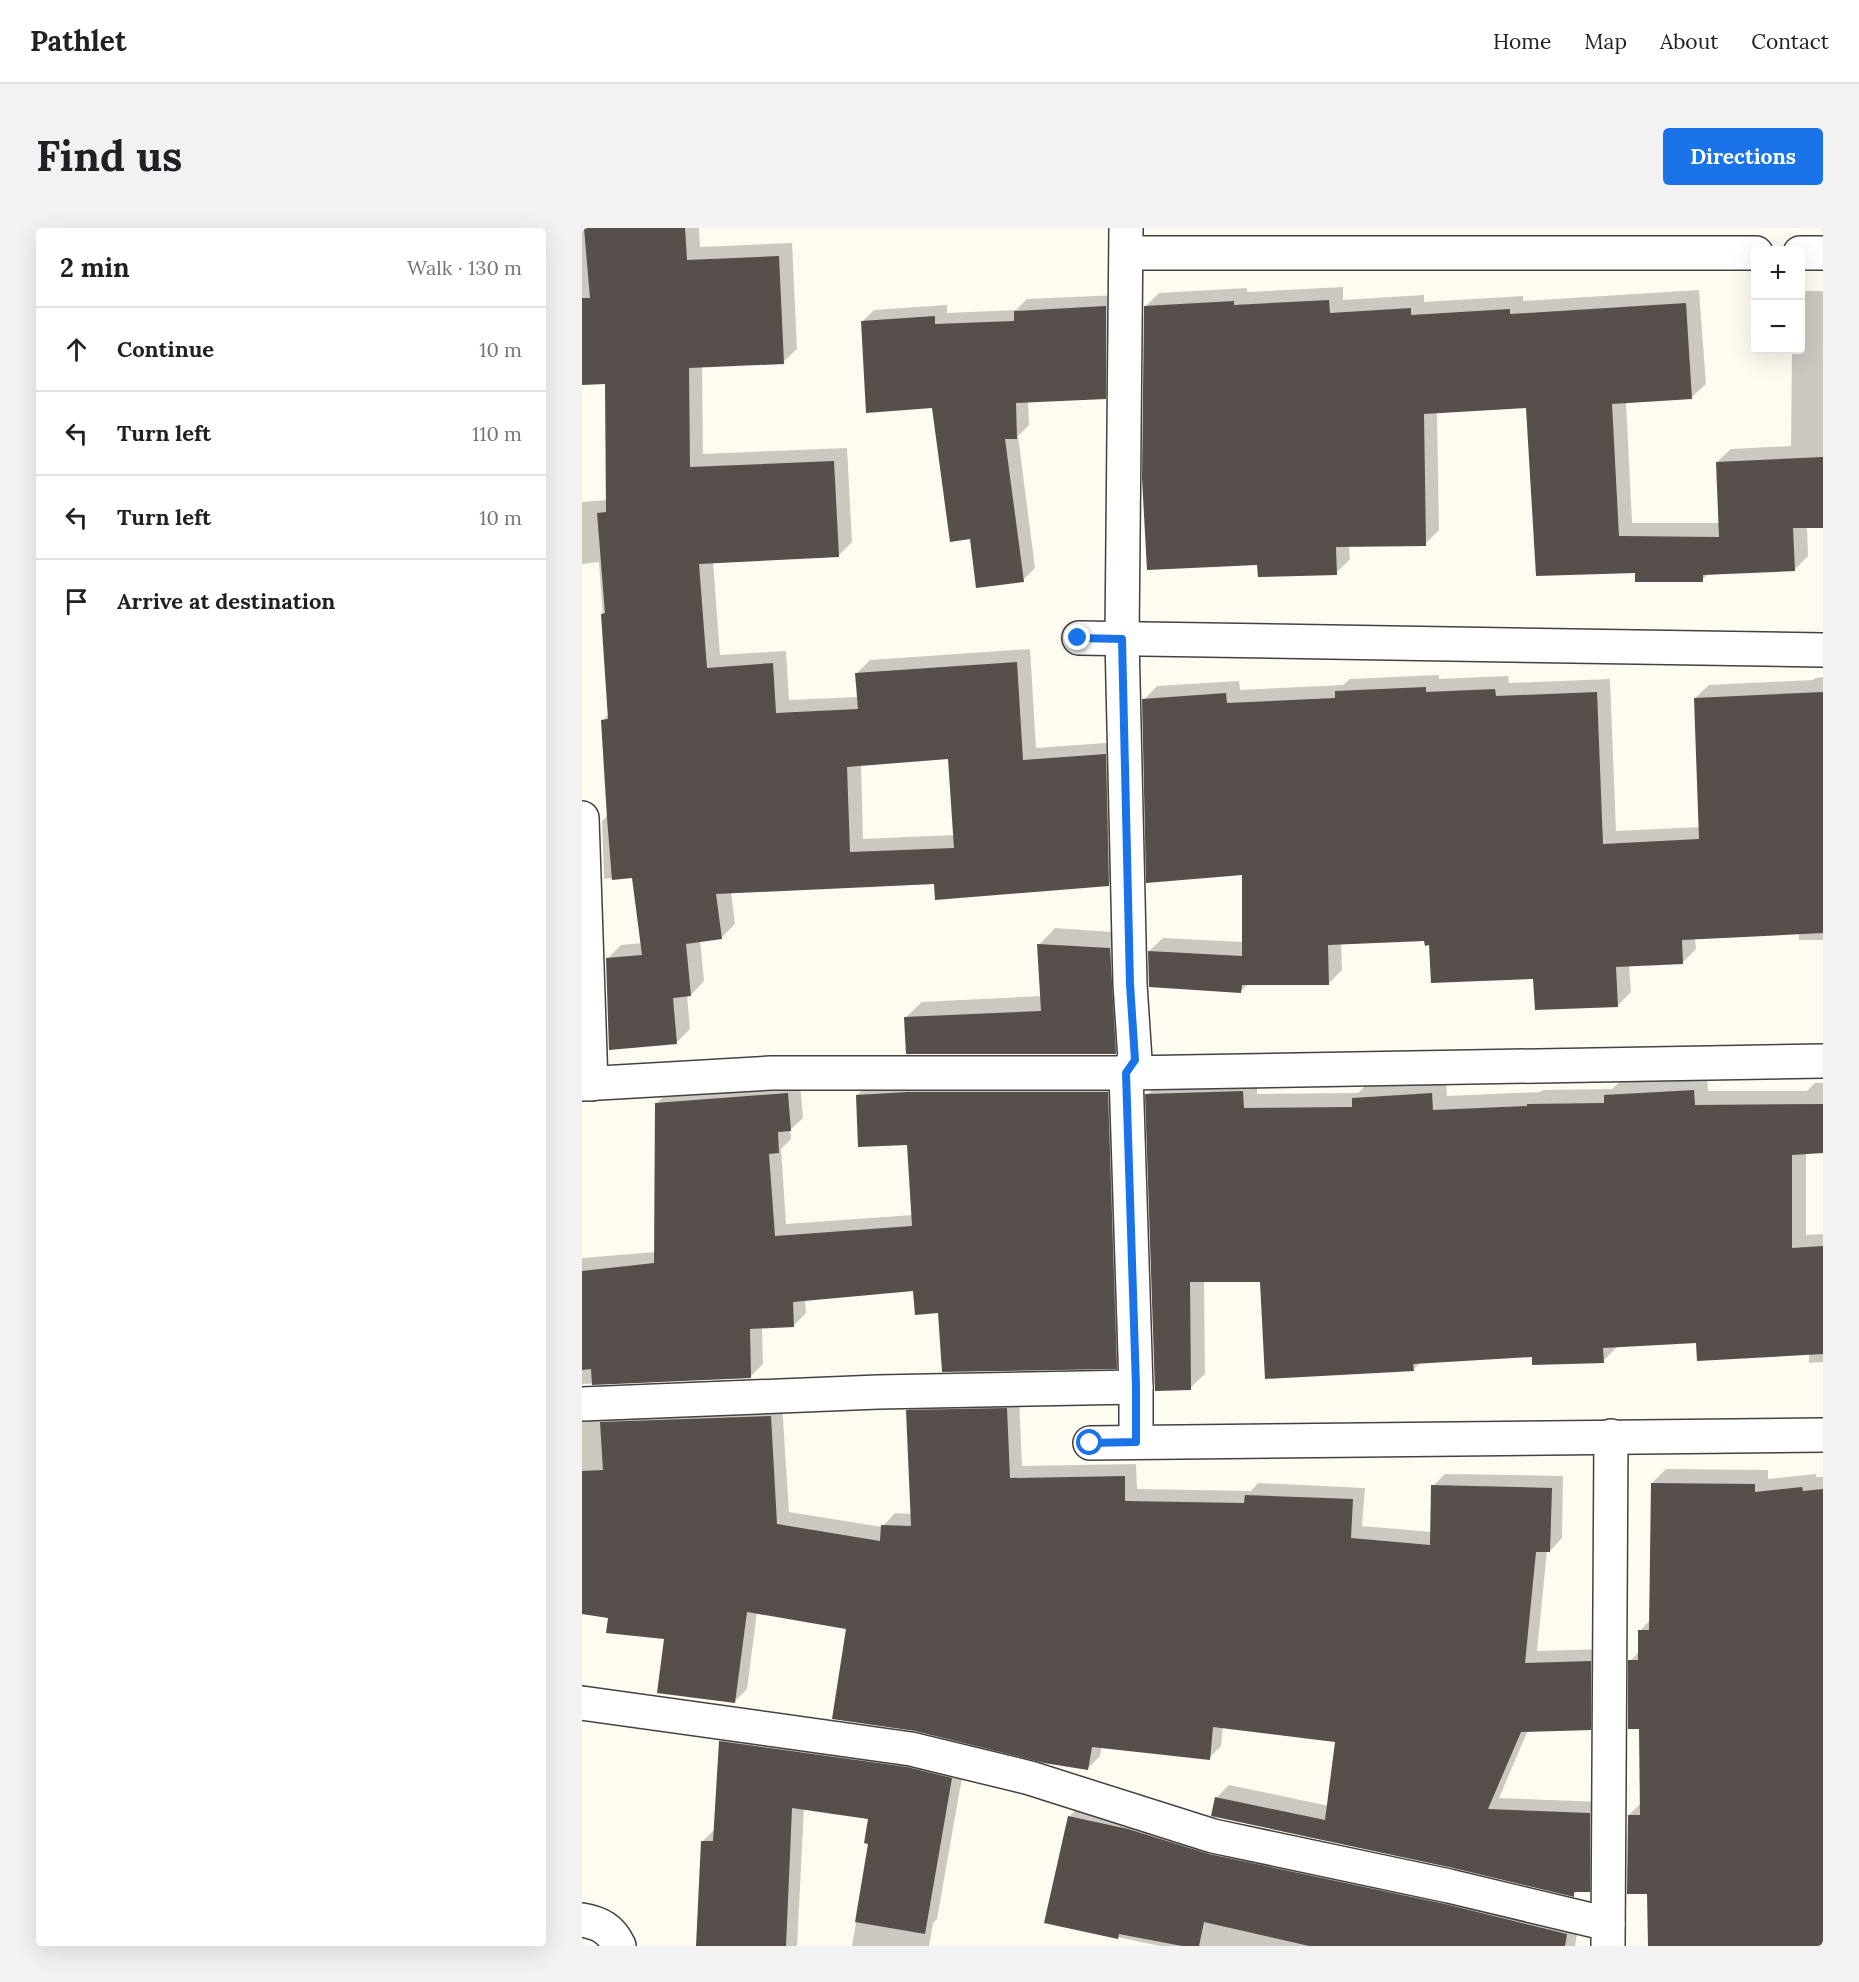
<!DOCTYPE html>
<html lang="en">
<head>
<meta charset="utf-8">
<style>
  :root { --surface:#fff; --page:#f2f2f2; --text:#202124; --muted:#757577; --line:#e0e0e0; --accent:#1a73e8 }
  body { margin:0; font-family:Lora,serif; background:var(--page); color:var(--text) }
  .controls { position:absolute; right:18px; top:18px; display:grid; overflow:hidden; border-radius:6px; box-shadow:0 6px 24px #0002 }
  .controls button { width:54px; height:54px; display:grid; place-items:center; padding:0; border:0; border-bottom:2px solid var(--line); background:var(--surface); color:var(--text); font:30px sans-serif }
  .stop { position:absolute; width:18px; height:18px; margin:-14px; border:4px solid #1a73e8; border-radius:50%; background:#fff }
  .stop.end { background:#1a73e8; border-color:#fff; box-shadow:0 2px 6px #0008 }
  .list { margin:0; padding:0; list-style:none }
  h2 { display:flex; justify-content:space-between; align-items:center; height:78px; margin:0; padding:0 24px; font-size:26px }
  h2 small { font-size:20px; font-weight:400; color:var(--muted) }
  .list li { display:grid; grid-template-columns:39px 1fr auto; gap:18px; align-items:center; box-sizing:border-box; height:84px; padding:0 24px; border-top:2px solid var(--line) }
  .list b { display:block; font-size:22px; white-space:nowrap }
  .list em { font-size:20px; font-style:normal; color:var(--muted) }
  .icon { flex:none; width:33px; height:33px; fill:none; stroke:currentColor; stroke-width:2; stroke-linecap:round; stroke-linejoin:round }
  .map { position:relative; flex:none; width:1241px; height:1718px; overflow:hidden; border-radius:6px }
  header { display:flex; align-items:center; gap:36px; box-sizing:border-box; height:84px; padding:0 30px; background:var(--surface); border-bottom:2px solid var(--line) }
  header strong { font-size:28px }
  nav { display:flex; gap:33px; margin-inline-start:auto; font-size:21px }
  .intro { display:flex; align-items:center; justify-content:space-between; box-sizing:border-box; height:144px; padding:0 36px }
  h1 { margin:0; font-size:42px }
  .button { padding:15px 27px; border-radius:6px; background:var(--accent); color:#fff; font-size:21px; font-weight:700 }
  main { display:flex; gap:36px; padding:0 36px }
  aside { flex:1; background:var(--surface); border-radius:6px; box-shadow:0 6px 24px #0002 }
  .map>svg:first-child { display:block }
  .shadow { fill:#0003; fill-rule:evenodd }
  .building { fill:#564f4c; fill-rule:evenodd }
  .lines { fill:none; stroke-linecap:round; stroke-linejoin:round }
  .minor-casing { stroke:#424242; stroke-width:36 }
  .minor { stroke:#fff; stroke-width:33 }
  .route { stroke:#1a73e8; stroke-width:8 }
</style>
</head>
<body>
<header>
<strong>Pathlet</strong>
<nav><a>Home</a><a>Map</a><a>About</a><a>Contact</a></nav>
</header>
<div class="intro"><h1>Find us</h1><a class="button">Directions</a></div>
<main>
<aside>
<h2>2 min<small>Walk · 130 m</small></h2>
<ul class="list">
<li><svg class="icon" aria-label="ahead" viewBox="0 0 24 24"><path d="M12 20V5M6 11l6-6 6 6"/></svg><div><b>Continue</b></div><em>10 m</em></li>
<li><svg class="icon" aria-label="left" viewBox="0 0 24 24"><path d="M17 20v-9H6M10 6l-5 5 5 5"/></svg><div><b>Turn left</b></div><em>110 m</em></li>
<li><svg class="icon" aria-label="left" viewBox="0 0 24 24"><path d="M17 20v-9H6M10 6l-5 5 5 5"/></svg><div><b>Turn left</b></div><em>10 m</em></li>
<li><svg class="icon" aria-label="arrive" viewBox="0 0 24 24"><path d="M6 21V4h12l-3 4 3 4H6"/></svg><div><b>Arrive at destination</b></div></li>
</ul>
</aside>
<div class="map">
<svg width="1241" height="1718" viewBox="0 0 1241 1718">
  <rect width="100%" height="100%" fill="#fefbf1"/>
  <g class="shadow">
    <path d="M0,0H117L118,19L210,15L215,121L201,134L120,138L121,226L265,220L270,314L256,328L131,334L138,427L204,423L207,472L276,469L274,446L288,432L448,421L454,520L537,514L540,643L526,656L354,655L149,664L153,696L140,709L118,712L122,753L109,767H105L108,801L94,815L25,731L39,717L60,715L51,648L22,651L20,593L27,586L21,492L28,485L17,334L0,336V274L25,272L24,154L0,155ZM367,530L372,607L281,611L279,536Z"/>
    <polygon points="761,59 761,72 842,67 842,74 941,68 941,73 1117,62 1124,156 1110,169 1044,174 1050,295 1138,295 1135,234 1149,221 1209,218 1210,122 1218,122 1218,69 1224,63 1241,63 1241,299 1225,299 1226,328 1213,341 1127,345 1120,352 1054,344 945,178 855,184 857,302 843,316 767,318 768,331 754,345 677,335 563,79 577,65 665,60 665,64"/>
    <polygon points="536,67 535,158 523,170 446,173 447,197 436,208 453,340 441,352 390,309 351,179 280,94 292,82 365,77 365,85 434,82 445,71"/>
    <polygon points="857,447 857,451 926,448 927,455 1028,451 1034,603 1118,599 1113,470 1127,457 1231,452 1234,450 1241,449 1241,712 1217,712 1217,705 1113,710 1114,721 1100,735 1047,737 1049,764 1035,778 848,716 844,711 759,715 760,742 746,756 666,756 659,763 567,723 581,710 661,714 661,646 562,472 575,458 657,453 658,462 761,457 768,451"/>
    <polygon points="473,700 544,705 549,809 533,825 323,790 340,774 460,768 457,717"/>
    <polygon points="1125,848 1126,863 1225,863 1233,855 1241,855 1241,923 1224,925 1224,1007 1241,1006 1241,1134 1227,1135 1227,1125 1115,1113 1035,1119 1021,1133 951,1127 839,1134 831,1142 680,1053 622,1052 623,1146 608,1160 565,867 579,853 675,849 675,866 776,865 785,856 864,852 865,868 958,864 961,862 1030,861 1038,854"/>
    <polygon points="538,852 546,1127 534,1139 357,1084 332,1061 223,1072 224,1085 212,1097 180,1099 181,1136 168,1149 0,1156 0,1030 74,1024 75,875 87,863 218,854 221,890 208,902 209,911 199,921 204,996 331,987 327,916 275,867 288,855"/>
    <polygon points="437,1168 440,1238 554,1236 555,1261 669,1263 676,1255 783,1260 780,1298 850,1304 851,1258 863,1246 981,1248 980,1310 968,1323 965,1322 955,1423 1021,1421 1020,1488 1008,1500 946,1502 917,1570 1020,1574 1019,1651 1007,1663 996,1663 991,1667 635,1569 647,1557 747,1578 755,1512 641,1498 639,1518 627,1530 520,1518 518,1528 506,1540 265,1399 175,1384 165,1461 153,1473 84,1410 27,1388 0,1385 0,1177 200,1176 207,1284 300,1299 313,1285 330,1286 326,1183 338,1170"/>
    <polygon points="1084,1241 1186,1242 1186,1251 1234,1246 1234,1249 1241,1249 1241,1718 1068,1718 1066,1665 1047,1587 1059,1575 1059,1499 1048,1433 1058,1423 1058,1403 1068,1392 1070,1255"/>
    <polygon points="151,1501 382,1538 355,1691 351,1695 347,1718 270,1718 288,1614 288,1589 222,1580 215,1718 115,1718 121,1613 133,1601 138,1514"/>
    <polygon points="499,1577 997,1694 993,1718 578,1718 464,1694 487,1589"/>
  </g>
  <g class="building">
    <path d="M2,0H103L105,32L197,28L202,136L107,140L108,239L252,233L257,329L117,336L125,440L191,435L194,485L276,481L273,445L435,434L441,532L524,526L527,658L353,672L352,656L134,666L140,711L104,716L109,768L91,770L95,816L27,822L24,730L60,727L50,650L30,652L25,590L19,492L26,491L19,386L23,385L15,285L24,284L23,156L0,157V70H8ZM366,531L372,620L268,624L265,539Z"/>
    <polygon points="747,72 748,85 829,80 829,87 928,81 928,86 1104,75 1110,171 1030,176 1037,308 1137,309 1134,234 1241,229 1241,300 1211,300 1213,343 1121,347 1121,354 1053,354 1053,345 954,348 944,180 842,186 844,318 754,319 755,347 676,349 675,337 565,342 560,250 562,78 652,73 652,77"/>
    <polygon points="524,78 524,171 434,175 435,211 423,211 442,354 394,360 388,311 368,314 350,180 284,185 279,93 353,88 353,96 432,93 432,83"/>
    <polygon points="844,459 844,464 913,461 914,468 1015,464 1021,616 1117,611 1112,470 1241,464 1241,705 1100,712 1101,736 1034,739 1036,779 953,782 951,751 849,755 847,717 843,718 842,713 746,717 747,757 660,757 659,765 567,759 566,723 660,728 660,647 564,655 560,471 644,465 645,475 753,470 753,463"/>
    <polygon points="455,716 528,720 534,826 324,826 322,789 459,783"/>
    <polygon points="1112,862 1113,877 1241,876 1241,925 1210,927 1210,1020 1241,1018 1241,1126 1115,1133 1114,1115 1021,1120 1022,1135 950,1137 950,1129 831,1136 832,1143 683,1151 678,1054 608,1054 609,1162 573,1163 563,866 661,863 662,880 770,879 770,870 850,865 851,882 945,878 945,876 1022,875 1022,867"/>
    <polygon points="326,864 526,864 535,1141 360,1144 356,1085 333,1087 331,1063 211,1074 212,1099 168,1101 169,1150 10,1157 9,1141 0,1142 0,1043 72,1035 73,875 206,865 209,903 196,904 197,925 187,926 193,1008 330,998 325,917 276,919 274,867"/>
    <polygon points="425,1180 428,1250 543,1248 543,1273 662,1275 663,1267 771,1271 769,1310 848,1317 849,1257 970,1260 968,1324 954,1324 943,1435 1009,1433 1009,1502 939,1504 906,1581 1008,1585 1008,1664 992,1664 992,1669 871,1640 629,1588 633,1569 743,1592 753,1514 631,1499 628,1532 510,1519 506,1542 462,1535 333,1503 250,1491 264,1401 165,1384 153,1475 75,1465 82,1411 24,1405 26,1390 0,1386 0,1243 21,1242 18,1194 189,1188 195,1296 298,1313 299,1297 329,1298 324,1182"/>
    <polygon points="1069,1255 1173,1256 1173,1264 1220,1259 1221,1263 1241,1261 1241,1718 1066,1718 1065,1666 1045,1666 1046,1587 1058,1587 1057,1501 1046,1501 1046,1432 1056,1432 1056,1402 1067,1402"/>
    <polygon points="137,1513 325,1539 370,1550 343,1706 273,1694 286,1616 282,1615 286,1591 210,1580 204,1718 114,1718 119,1613 131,1613"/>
    <polygon points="486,1588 546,1601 627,1626 863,1676 985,1706 983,1718 727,1718 622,1694 617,1718 600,1718 537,1706 536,1711 462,1695"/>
  </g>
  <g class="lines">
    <g class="minor-casing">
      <g id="minor">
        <polyline points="544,0 540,411 548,756 553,832 544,845 554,1159 554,1214"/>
        <polyline points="545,25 1174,25"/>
        <polyline points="1218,25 1241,25"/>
        <polyline points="497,410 1241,422"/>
        <polyline points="0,590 9,856"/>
        <polyline points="0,856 189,845 544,845 1241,833"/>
        <polyline points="0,1176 296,1164 554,1159"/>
        <polyline points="508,1215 1241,1207"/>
        <polyline points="0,1475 329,1521 448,1550 631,1608 867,1658 1026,1696"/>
        <path d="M0,1692C18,1695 29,1701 37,1718"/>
        <polyline points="1026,1717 1029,1208"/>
      </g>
    </g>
    <use href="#minor" class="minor"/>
  </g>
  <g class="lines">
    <polyline class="route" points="496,410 540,411 548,756 553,832 544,845 554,1159 554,1214 508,1215"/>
  </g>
</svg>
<div class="controls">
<button>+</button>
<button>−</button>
</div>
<div class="stop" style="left:508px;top:1215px"></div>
<div class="stop end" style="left:496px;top:410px"></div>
</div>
</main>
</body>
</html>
